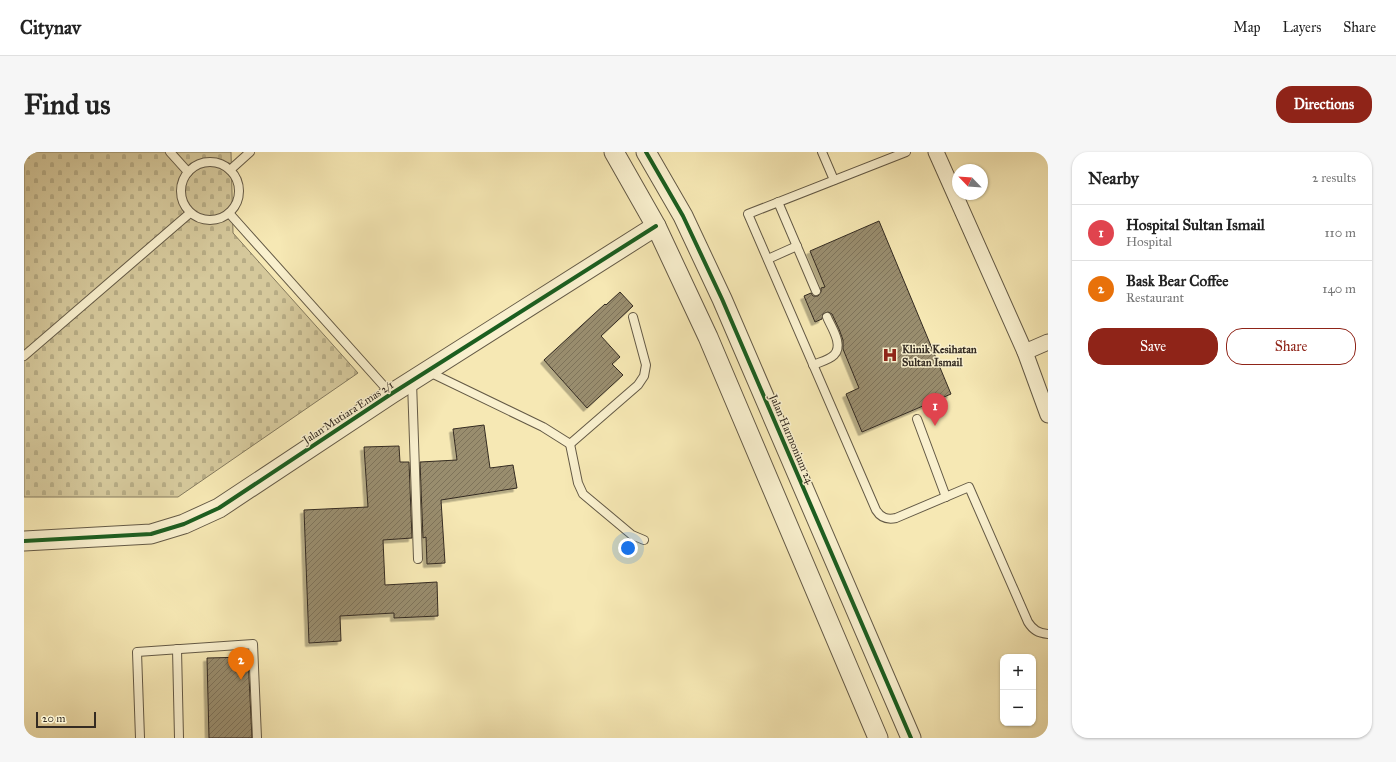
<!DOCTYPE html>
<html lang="en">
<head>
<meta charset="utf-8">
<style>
  :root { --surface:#fff; --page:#f6f6f6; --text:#222; --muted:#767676; --line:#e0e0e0; --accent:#8f2418 }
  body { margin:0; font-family:"IM FELL Great Primer",serif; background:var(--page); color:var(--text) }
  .controls { position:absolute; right:12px; bottom:12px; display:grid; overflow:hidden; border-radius:8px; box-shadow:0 1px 3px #0004 }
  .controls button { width:36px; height:36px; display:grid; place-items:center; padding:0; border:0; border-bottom:1px solid var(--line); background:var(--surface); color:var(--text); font:20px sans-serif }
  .compass { position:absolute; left:928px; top:12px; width:36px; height:36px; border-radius:50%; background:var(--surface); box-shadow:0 1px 3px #0004; rotate:295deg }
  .scale { position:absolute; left:12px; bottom:10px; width:60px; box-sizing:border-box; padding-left:4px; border:2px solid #342b22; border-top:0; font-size:11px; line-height:14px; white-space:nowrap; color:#342b22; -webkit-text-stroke:3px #f9f0ce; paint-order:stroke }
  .you { position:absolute; left:604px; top:396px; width:14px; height:14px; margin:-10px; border:3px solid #fff; border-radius:50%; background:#1a73e8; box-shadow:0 0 0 6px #1a73e833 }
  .badge { display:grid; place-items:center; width:26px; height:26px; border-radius:50%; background:var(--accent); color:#fff; font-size:13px; font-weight:700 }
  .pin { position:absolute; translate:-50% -33px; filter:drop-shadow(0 1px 2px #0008) }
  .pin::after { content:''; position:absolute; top:21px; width:14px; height:12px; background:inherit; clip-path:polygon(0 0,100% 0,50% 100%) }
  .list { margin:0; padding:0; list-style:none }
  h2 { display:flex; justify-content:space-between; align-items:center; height:52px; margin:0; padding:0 16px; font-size:17px }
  h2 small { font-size:13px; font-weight:400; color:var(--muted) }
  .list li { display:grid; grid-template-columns:26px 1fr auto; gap:12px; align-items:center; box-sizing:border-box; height:56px; padding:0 16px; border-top:1px solid var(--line) }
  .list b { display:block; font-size:15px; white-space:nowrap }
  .list p { margin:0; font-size:13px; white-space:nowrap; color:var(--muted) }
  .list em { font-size:13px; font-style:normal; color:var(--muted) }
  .actions { display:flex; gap:8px; padding:12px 16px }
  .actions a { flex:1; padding:9px 0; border:1px solid var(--accent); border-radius:16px; text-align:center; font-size:14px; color:var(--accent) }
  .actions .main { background:var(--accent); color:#fff }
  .map { position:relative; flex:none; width:1024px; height:586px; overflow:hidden; border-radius:16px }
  header { display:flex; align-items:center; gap:24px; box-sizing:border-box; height:56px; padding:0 20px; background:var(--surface); border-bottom:1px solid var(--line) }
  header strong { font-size:19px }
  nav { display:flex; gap:22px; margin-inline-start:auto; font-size:14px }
  .intro { display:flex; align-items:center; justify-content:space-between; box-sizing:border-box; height:96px; padding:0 24px }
  h1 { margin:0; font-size:28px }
  .button { padding:10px 18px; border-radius:16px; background:var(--accent); color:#fff; font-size:14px; font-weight:700 }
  main { display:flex; gap:24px; padding:0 24px }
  aside { flex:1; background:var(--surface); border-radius:16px; box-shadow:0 1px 3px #0004 }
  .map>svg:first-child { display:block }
  .cemetery { fill:url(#cemetery-stones); stroke:#847a5e }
  .building { fill:url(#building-hatch); stroke:#342b22; filter:url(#shadow) }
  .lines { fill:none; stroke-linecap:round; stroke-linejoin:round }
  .service-casing { stroke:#645a46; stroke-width:10 }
  .minor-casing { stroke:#645a46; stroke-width:17 }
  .tertiary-casing { stroke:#645a46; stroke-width:21 }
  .service { stroke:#f9f0ce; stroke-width:8 }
  .minor { stroke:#f9f0ce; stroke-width:15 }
  .tertiary { stroke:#f9f0ce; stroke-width:19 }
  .cycleway-casing { stroke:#f9f0ce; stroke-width:6 }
  .cycleway { stroke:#1b5e20; stroke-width:4 }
  .labels { text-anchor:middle; stroke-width:3; stroke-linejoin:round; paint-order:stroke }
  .poi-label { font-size:11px; font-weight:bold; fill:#342b22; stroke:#f9f0ce; text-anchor:start }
  .street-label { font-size:11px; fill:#342b22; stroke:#f9f0ce }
</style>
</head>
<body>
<header>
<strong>Citynav</strong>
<nav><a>Map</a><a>Layers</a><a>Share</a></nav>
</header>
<div class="intro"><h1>Find us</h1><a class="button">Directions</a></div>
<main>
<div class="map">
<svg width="1024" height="586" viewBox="0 0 1024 586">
  <defs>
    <pattern id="cemetery-stones" width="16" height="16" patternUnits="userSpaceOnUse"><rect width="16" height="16" fill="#d5c89b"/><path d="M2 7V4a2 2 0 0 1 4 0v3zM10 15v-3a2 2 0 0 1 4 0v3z" fill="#b7ac85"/></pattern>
    <pattern id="building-hatch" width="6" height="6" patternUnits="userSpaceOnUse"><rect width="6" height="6" fill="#998d6e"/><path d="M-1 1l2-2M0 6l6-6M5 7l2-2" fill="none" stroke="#7e735a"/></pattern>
    <filter id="shadow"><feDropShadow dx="-3.5" dy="3.5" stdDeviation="0" flood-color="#0004"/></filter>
  </defs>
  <rect width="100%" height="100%" fill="#f6e8b4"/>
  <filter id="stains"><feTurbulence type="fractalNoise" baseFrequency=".005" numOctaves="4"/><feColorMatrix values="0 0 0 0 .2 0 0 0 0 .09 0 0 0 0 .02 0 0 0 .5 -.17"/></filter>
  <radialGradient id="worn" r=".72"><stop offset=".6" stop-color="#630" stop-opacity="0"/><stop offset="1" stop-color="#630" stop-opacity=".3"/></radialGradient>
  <polygon class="cemetery" points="0,0 207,0 209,81 334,221 154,345 0,345"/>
  <g class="building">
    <polygon points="855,69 927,242 838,280 822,242 835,236 819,197 819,188 815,177 808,162 804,160 799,162 798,167 791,170 780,144 787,141 789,144 794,144 797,140 797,136 801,135 786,99"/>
    <polygon points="596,140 609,154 577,184 596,205 588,212 599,223 563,256 520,208 581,152 582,153"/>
    <polygon points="460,273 466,316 489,313 493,336 417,348 421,411 403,412 402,385 399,386 396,310 433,308 429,277"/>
    <polygon points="375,294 376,310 385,310 388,386 359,388 361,433 413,430 414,464 370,466 370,461 316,464 317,489 285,491 280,358 344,355 340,295"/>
    <polygon points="224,505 228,586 185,586 183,506"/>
  </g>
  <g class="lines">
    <g class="service-casing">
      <g id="service">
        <polyline points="146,0 164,20"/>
        <polyline points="798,0 810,28"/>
        <path d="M882,0L724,62L852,358C857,366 863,368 872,366L945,335L1004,470C1009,478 1014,481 1024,482"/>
        <circle cx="186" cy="39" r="29"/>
        <polyline points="206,18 226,0"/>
        <polyline points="754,50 792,139"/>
        <polyline points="205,61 367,242"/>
        <polyline points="744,107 773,94"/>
        <polyline points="0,204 166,61"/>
        <path d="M789,213C796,210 805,208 810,203C820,193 807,175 803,165"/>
        <polyline points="403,219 519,275 546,292 614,233 620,224 622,213 609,165"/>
        <polyline points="388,230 394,407"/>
        <polyline points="893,267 922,345"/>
        <polyline points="546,292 554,331 559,342 608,383 620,388"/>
        <polyline points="153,497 155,586"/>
        <polyline points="116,586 113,500 229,492 233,586"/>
      </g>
    </g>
    <g class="minor-casing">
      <g id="minor">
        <polyline points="912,0 1001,200 1024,190"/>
        <polyline points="1001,200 1024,263"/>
      </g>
    </g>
    <g class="tertiary-casing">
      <g id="tertiary">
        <polyline points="590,0 632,74 684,185 854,586"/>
        <polyline points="622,0 659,64 698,147 887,586"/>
        <polyline points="0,389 127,382 160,372 195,356 367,242 632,74"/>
      </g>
    </g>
    <use href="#service" class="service"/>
    <use href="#minor" class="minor"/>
    <use href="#tertiary" class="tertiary"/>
    <g class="cycleway-casing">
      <g id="cycleway">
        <polyline points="622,0 659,64 698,147 887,586"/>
        <polyline points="0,389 127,382 160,372 195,356 367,242 632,74"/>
      </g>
    </g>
    <use href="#cycleway" class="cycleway"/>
  </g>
  <defs>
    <g id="hospital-bare" transform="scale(1.2)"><path d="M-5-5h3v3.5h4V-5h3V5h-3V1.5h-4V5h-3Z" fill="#8f2418" stroke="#f9f0ce" stroke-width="2.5" paint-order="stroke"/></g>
  </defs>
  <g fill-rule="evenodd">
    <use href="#hospital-bare" x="866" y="203"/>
  </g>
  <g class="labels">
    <g class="poi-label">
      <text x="878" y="201">Klinik Kesihatan<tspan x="878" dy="13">Sultan Ismail</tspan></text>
    </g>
    <g class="street-label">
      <text transform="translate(324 260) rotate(-33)" y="4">Jalan Mutiara Emas 2/1</text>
      <text transform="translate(768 287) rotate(67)" y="4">Jalan Harmonium 24</text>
    </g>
  </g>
  <rect width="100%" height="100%" filter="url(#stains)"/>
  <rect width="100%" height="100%" fill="url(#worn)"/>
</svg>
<div class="controls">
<button>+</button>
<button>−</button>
</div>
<svg class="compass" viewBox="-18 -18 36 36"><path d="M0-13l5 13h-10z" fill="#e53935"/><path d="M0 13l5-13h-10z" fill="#767676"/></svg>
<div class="scale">20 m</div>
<div class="you"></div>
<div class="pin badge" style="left:911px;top:274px;background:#e0444e">1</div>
<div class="pin badge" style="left:217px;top:528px;background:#e8710a">2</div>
</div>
<aside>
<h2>Nearby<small>2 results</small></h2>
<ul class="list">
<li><span class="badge" style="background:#e0444e">1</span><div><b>Hospital Sultan Ismail</b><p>Hospital</p></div><em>110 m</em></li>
<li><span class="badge" style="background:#e8710a">2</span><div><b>Bask Bear Coffee</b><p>Restaurant</p></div><em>140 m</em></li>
</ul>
<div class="actions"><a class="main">Save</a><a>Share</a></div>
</aside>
</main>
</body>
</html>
